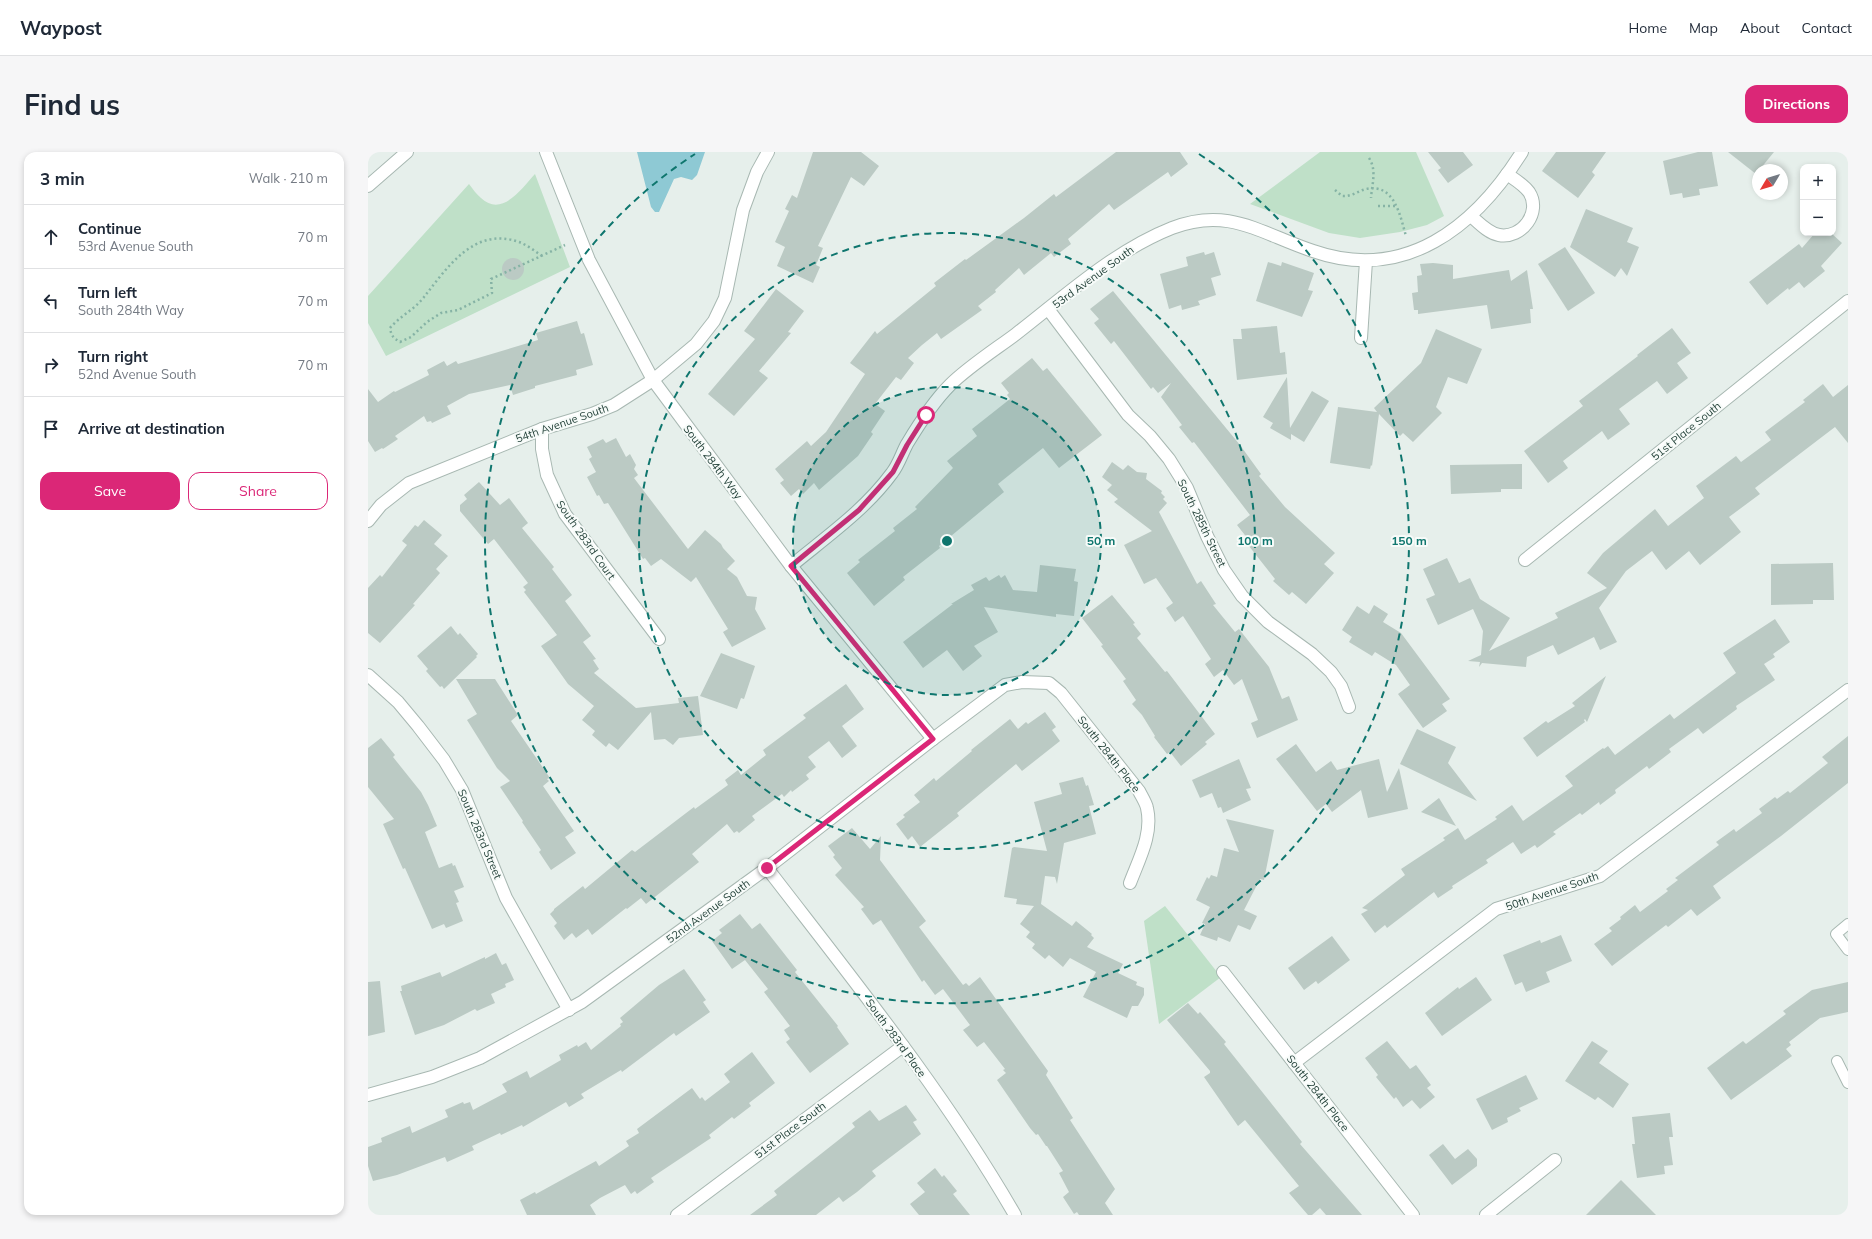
<!DOCTYPE html>
<html lang="en">
<head>
<meta charset="utf-8">
<style>
  :root { --surface:#fff; --page:#f6f6f7; --text:#1f2937; --muted:#747a83; --line:#e0e1e3; --accent:#db2777 }
  body { margin:0; font-family:Mulish,sans-serif; background:var(--page); color:var(--text) }
  .controls { position:absolute; right:12px; top:12px; display:grid; overflow:hidden; border-radius:8px; box-shadow:0 2px 6px #0003 }
  .controls button { width:36px; height:36px; display:grid; place-items:center; padding:0; border:0; border-bottom:1px solid var(--line); background:var(--surface); color:var(--text); font:20px sans-serif }
  .compass { position:absolute; left:1384px; top:12px; width:36px; height:36px; border-radius:50%; background:var(--surface); box-shadow:0 2px 6px #0003; rotate:232deg }
  .stop { position:absolute; width:12px; height:12px; margin:-9px; border:3px solid #db2777; border-radius:50%; background:#fff }
  .stop.end { background:#db2777; border-color:#fff; box-shadow:0 1px 4px #0008 }
  .list { margin:0; padding:0; list-style:none }
  h2 { display:flex; justify-content:space-between; align-items:center; height:52px; margin:0; padding:0 16px; font-size:17px }
  h2 small { font-size:13px; font-weight:400; color:var(--muted) }
  .list li { display:grid; grid-template-columns:26px 1fr auto; gap:12px; align-items:center; box-sizing:border-box; height:64px; padding:0 16px; border-top:1px solid var(--line) }
  .list b { display:block; font-size:15px; white-space:nowrap }
  .list p { margin:0; font-size:13px; white-space:nowrap; color:var(--muted) }
  .list em { font-size:13px; font-style:normal; color:var(--muted) }
  .actions { display:flex; gap:8px; padding:12px 16px }
  .actions a { flex:1; padding:9px 0; border:1px solid var(--accent); border-radius:12px; text-align:center; font-size:14px; color:var(--accent) }
  .actions .main { background:var(--accent); color:#fff }
  .icon { flex:none; width:22px; height:22px; fill:none; stroke:currentColor; stroke-width:2; stroke-linecap:round; stroke-linejoin:round }
  .map { position:relative; flex:none; width:1480px; height:1063px; overflow:hidden; border-radius:12px }
  header { display:flex; align-items:center; gap:24px; box-sizing:border-box; height:56px; padding:0 20px; background:var(--surface); border-bottom:1px solid var(--line) }
  header strong { font-size:19px }
  nav { display:flex; gap:22px; margin-inline-start:auto; font-size:14px }
  .intro { display:flex; align-items:center; justify-content:space-between; box-sizing:border-box; height:96px; padding:0 24px }
  h1 { margin:0; font-size:28px }
  .button { padding:10px 18px; border-radius:12px; background:var(--accent); color:#fff; font-size:14px; font-weight:700 }
  main { display:flex; gap:24px; padding:0 24px }
  aside { flex:1; background:var(--surface); border-radius:12px; box-shadow:0 2px 6px #0003 }
  .map>svg:first-child { display:block }
  .green { fill:#bfe0c8 }
  .water { fill:#8ec9d4 }
  .building { fill:#bbcac4 }
  .lines { fill:none; stroke-linecap:round; stroke-linejoin:round }
  .service-casing { stroke:#a8b8b2; stroke-width:12 }
  .minor-casing { stroke:#a8b8b2; stroke-width:14 }
  .tertiary-casing { stroke:#a8b8b2; stroke-width:14 }
  .path { stroke:#86b3a5; stroke-width:2.5; stroke-dasharray:2 3; stroke-linecap:butt }
  .service { stroke:#fff; stroke-width:10 }
  .minor { stroke:#fff; stroke-width:12 }
  .tertiary { stroke:#fff; stroke-width:12 }
  .route { stroke:#db2777; stroke-width:5 }
  .ring { fill:none; stroke:#0f766e; stroke-width:2; stroke-dasharray:7 5 }
  .labels { text-anchor:middle; stroke-width:4; stroke-linejoin:round; paint-order:stroke }
  .street-label { font-size:11px; fill:#24423a; stroke:#f7fbf9 }
  .centre { fill:#0f766e; stroke:#f7fbf9; stroke-width:2 }
  .ring-label { font-size:12px; text-anchor:middle; font-weight:bold; fill:#0f766e; stroke:#f7fbf9; stroke-width:4; stroke-linejoin:round; paint-order:stroke }
</style>
</head>
<body>
<header>
<strong>Waypost</strong>
<nav><a>Home</a><a>Map</a><a>About</a><a>Contact</a></nav>
</header>
<div class="intro"><h1>Find us</h1><a class="button">Directions</a></div>
<main>
<aside>
<h2>3 min<small>Walk · 210 m</small></h2>
<ul class="list">
<li><svg class="icon" aria-label="ahead" viewBox="0 0 24 24"><path d="M12 20V5M6 11l6-6 6 6"/></svg><div><b>Continue</b><p>53rd Avenue South</p></div><em>70 m</em></li>
<li><svg class="icon" aria-label="left" viewBox="0 0 24 24"><path d="M17 20v-9H6M10 6l-5 5 5 5"/></svg><div><b>Turn left</b><p>South 284th Way</p></div><em>70 m</em></li>
<li><svg class="icon" aria-label="right" viewBox="0 0 24 24"><path d="M7 20v-9h11M14 6l5 5-5 5"/></svg><div><b>Turn right</b><p>52nd Avenue South</p></div><em>70 m</em></li>
<li><svg class="icon" aria-label="arrive" viewBox="0 0 24 24"><path d="M6 21V4h12l-3 4 3 4H6"/></svg><div><b>Arrive at destination</b></div></li>
</ul>
<div class="actions"><a class="main">Save</a><a>Share</a></div>
</aside>
<div class="map">
<svg width="1480" height="1063" viewBox="0 0 1480 1063">
  <rect width="100%" height="100%" fill="#e6efeb"/>
  <g class="green">
    <polygon points="952,0 1048,0 1076,64 1059,73 1032,80 992,86 961,81 882,52"/>
    <path d="M167,22L202,115L18,204L0,171V144L101,32C105,37 108,42 113,46C134,66 154,36 167,22Z"/>
    <polygon points="797,754 853,825 791,872 776,769"/>
  </g>
  <polygon class="water" points="269,0 337,0 329,23 324,28 313,25 306,27 291,60 287,60 283,55"/>
  <g class="building">
    <polygon points="445,0 493,0 511,14 496,34 483,25 450,94 455,96 448,113 452,115 445,131 409,114 417,95 407,90 421,59 417,57 424,43 429,46"/>
    <polygon points="748,0 812,0 820,12 803,25 800,20 746,58 741,52 700,87 703,92 686,105 683,101 656,123 651,116 627,138 628,140 610,154 614,158 573,187 569,181 554,193 540,206 546,211 533,228 528,225 507,252 517,259 503,280 505,282 490,304 451,338 446,331 435,342 431,337 423,344 412,331 416,328 407,317 439,289 443,294 458,280 497,222 482,211 507,179 509,182 568,134 566,131 597,107 598,108 656,66 686,42 688,45"/>
    <polygon points="1060,0 1095,0 1105,13 1080,31 1070,18 1073,16"/>
    <polygon points="1188,0 1238,0 1224,20 1227,23 1210,46 1174,19"/>
    <polygon points="1330,0 1344,0 1350,34 1331,37 1332,43 1315,46 1314,41 1302,43 1295,9"/>
    <polygon points="1360,0 1406,0 1388,22"/>
    <polygon points="1218,57 1265,76 1259,90 1271,95 1259,124 1253,116 1247,125 1202,95"/>
    <polygon points="1447,81 1463,81 1474,91 1453,114 1457,119 1436,136 1431,130 1421,138 1420,136 1399,153 1381,130 1431,92 1434,96"/>
    <polygon points="1197,95 1227,141 1200,159 1170,112"/>
    <polygon points="836,100 837,103 846,100 853,123 843,126 848,143 830,149 832,153 814,158 813,153 801,157 792,122 820,114 818,105"/>
    <circle cx="145" cy="117" r="11"/>
    <polygon points="900,110 913,114 914,110 946,121 940,138 945,139 934,165 888,149"/>
    <polygon points="1065,111 1085,113 1085,127 1141,118 1143,129 1159,118 1165,157 1162,157 1163,171 1123,177 1119,153 1050,162 1050,158 1046,158 1044,141 1050,140 1049,124 1054,123 1052,112"/>
    <polygon points="408,137 436,159 420,180 423,181 391,219 400,226 366,264 340,242 387,187 376,179"/>
    <polygon points="745,139 872,293 893,322 891,324 917,355 967,401 956,412 966,421 938,452 924,440 921,443 905,429 907,427 877,389 880,387 869,373 882,363 826,290 824,291 811,275 814,273 793,245 803,231 790,241 785,235 783,237 746,189 743,192 726,171 731,167 722,157"/>
    <polygon points="209,169 213,182 216,181 225,213 208,218 209,223 167,234 167,236 145,243 142,233 101,242 79,254 83,262 64,271 63,269 59,270 56,264 27,284 30,287 15,297 14,296 7,300 0,289 0,237 10,250 26,239 27,240 61,223 59,218 76,209 79,214 88,209 90,212 170,188 168,181"/>
    <polygon points="909,174 912,201 917,200 919,222 869,228 865,187 874,187 873,177"/>
    <polygon points="1304,176 1323,201 1309,211 1320,226 1299,242 1289,229 1251,257 1262,272 1240,288 1234,279 1195,309 1200,316 1180,331 1156,299 1215,254 1211,249 1270,204 1269,203"/>
    <polygon points="1068,177 1114,197 1099,232 1080,225 1068,255 1074,261 1045,290 1035,281 1032,284 1011,262 1004,314 1003,313 1002,317 962,311 970,255 1009,260 1006,256 1053,211"/>
    <polygon points="664,206 675,219 679,216 734,283 691,316 675,296 630,332 636,340 571,394 572,396 535,425 537,428 506,454 479,421 492,410 490,408 527,379 525,376 549,357 547,355 585,316 579,309 609,284 604,277 642,247 639,243 641,241 633,231"/>
    <polygon points="919,225 922,276 944,239 961,249 936,290 923,282 923,288 902,276 905,271 895,265"/>
    <polygon points="1455,232 1465,245 1480,233 1480,291 1467,275 1387,336 1392,342 1361,365 1373,380 1332,413 1321,399 1298,418 1284,399 1258,419 1231,456 1249,490 1232,498 1226,485 1190,503 1185,493 1159,505 1158,515 1114,511 1111,515 1112,510 1100,509 1113,503 1115,479 1105,457 1070,473 1058,447 1067,443 1055,417 1079,406 1091,431 1102,426 1112,447 1142,466 1121,499 1190,466 1187,461 1239,436 1219,421 1235,401 1287,357 1300,374 1336,346 1328,334 1368,304 1373,310 1403,288 1397,280 1437,250 1435,248"/>
    <polygon points="248,286 258,305 262,302 268,313 266,317 270,323 266,326 320,397 337,378 353,392 355,396 367,409 359,417 369,425 379,444 389,445 387,457 398,477 364,495 355,480 360,477 328,425 323,430 293,407 283,414 277,406 275,407 240,351 236,352 231,343 229,344 219,325 228,320 221,307 224,305 219,295 235,287 238,291"/>
    <polygon points="744,310 755,318 760,313 769,320 779,321 778,327 794,339 793,341 797,345 795,347 799,351 791,360 829,432 833,429 848,452 845,453 867,480 871,477 901,515 914,547 921,544 930,568 889,586 883,571 890,568 874,527 866,533 855,518 846,525 837,512 843,507 815,464 807,470 798,456 805,451 788,426 776,432 756,393 784,379 746,350 750,347 739,338 744,333 734,325"/>
    <polygon points="1154,312 1154,337 1133,337 1133,340 1083,342 1082,313"/>
    <polygon points="111,330 132,353 141,346 160,371 154,376 186,415 184,417 204,443 197,449 223,484 215,490 228,507 225,508 231,517 226,521 268,556 311,551 310,546 330,544 335,583 311,586 305,593 297,587 286,588 283,560 250,598 241,591 238,595 224,583 227,579 214,568 226,554 200,532 173,494 189,483 156,440 158,438 155,435 160,431 126,387 120,392 92,359 92,353 99,347 96,343"/>
    <polygon points="56,368 74,383 66,392 80,404 68,417 72,421 45,452 47,453 12,491 0,481 0,436 12,423 14,425 39,393 34,389 47,373 50,375"/>
    <polygon points="1465,411 1466,448 1445,448 1445,452 1403,453 1403,412"/>
    <polygon points="672,413 708,417 706,429 710,430 706,464 688,462 688,465 616,455 630,480 606,494 614,504 595,519 579,498 555,516 535,490 585,452 583,452 606,438 603,433 618,425 621,429 631,423 633,426 637,423 645,438 669,440"/>
    <polygon points="744,443 767,471 765,472 773,482 769,486 797,520 799,519 847,582 837,590 839,592 813,614 802,600 799,602 786,585 787,584 774,563 764,552 768,548 755,529 758,527 733,494 735,493 714,466"/>
    <polygon points="1006,453 1020,462 1015,470 1033,481 1082,547 1074,552 1079,559 1055,576 1030,542 1042,533 1028,513 1007,500 1004,504 981,490 984,485 974,478 989,454 1001,462"/>
    <polygon points="1407,467 1422,490 1405,502 1407,505 1396,512 1407,528 1368,554 1369,557 1335,582 1330,576 1301,597 1303,600 1281,617 1279,614 1247,638 1248,641 1232,653 1231,650 1214,663 1212,661 1185,680 1188,682 1169,696 1167,693 1153,702 1145,690 1118,708 1120,711 1084,734 1085,736 1070,746 1066,740 1019,776 1017,773 1007,781 993,762 1000,758 994,756 1037,723 1033,717 1077,688 1075,686 1090,676 1097,688 1129,667 1127,665 1144,653 1155,669 1205,634 1197,624 1235,596 1236,597 1240,594 1247,603 1302,562 1306,567 1368,521 1355,501"/>
    <polygon points="83,474 90,483 92,481 110,502 108,504 109,505 76,537 74,534 72,535 58,519 60,517 49,504"/>
    <polygon points="353,501 387,514 376,547 373,546 369,557 332,544"/>
    <polygon points="1238,524 1219,570 1217,567 1216,568 1217,570 1169,605 1155,586 1178,569 1180,571 1207,554 1204,551"/>
    <polygon points="88,527 127,527 150,563 143,569 182,626 179,627 181,629 175,634 206,679 197,685 208,701 183,718 171,700 173,698 154,670 155,669 132,635 142,629 129,616 99,568 109,562"/>
    <polygon points="478,532 496,557 474,574 489,594 474,606 461,589 440,605 448,615 438,623 441,627 424,640 423,638 416,645 414,642 384,664 387,668 371,681 369,679 366,681 359,672 324,702 331,710 278,752 273,746 259,757 258,756 224,783 220,777 208,786 204,781 196,788 186,774 189,771 182,762 186,758 186,757 215,734 217,737 264,698 267,700 326,655 327,657 360,633 357,628 370,618 373,623 398,603 395,598 438,566 435,563"/>
    <polygon points="677,560 688,575 684,578 692,589 654,619 648,612 589,661 591,664 552,695 544,684 540,688 528,672 537,665 535,663 552,650 546,643 566,626 568,629 604,599 603,598 642,567 650,577 658,570 660,572"/>
    <polygon points="1049,577 1088,595 1080,611 1109,649 1032,612"/>
    <polygon points="1480,584 1480,631 1413,684 1345,734 1353,746 1329,764 1323,757 1300,775 1298,773 1244,814 1226,792 1244,779 1241,776 1253,767 1252,765 1267,753 1272,760 1300,739 1298,737 1310,728 1307,726 1351,693 1348,690 1366,677 1368,680 1394,661 1391,657 1407,645 1409,647 1420,639 1422,641 1460,611 1454,605"/>
    <polygon points="13,586 27,603 25,605 53,640 60,653 69,674 57,680 71,716 84,711 85,714 87,713 96,735 86,739 91,750 88,751 95,769 78,776 76,772 64,777 37,716 35,717 15,672 26,667 0,635 0,596"/>
    <polygon points="928,592 948,620 963,609 969,618 1011,607 1019,640 1031,616 1040,657 1000,666 993,638 964,660 958,652 949,659 908,607"/>
    <polygon points="871,607 883,636 878,637 883,648 855,661 853,655 850,656 844,641 832,646 824,628"/>
    <polygon points="715,625 718,634 720,633 726,653 721,654 728,682 696,691 689,732 687,725 677,724 673,752 704,774 708,769 724,782 723,783 726,786 719,795 755,812 750,821 769,830 768,833 776,836 776,843 770,854 764,854 759,866 715,845 728,820 702,806 695,815 681,803 677,807 664,796 667,792 658,785 662,780 652,772 666,754 648,752 649,747 636,745 644,696 646,695 679,699 666,650 694,642 691,631"/>
    <polygon points="1071,646 1088,674 1053,660"/>
    <polygon points="858,667 906,678 896,728 892,727 876,758 889,764 882,778 870,773 862,790 850,785 849,789 832,783 837,772 834,771 842,755 828,748 839,725 841,727 843,723 849,725 856,696 871,700"/>
    <polygon points="484,676 502,697 513,684 512,708 558,769 551,775 595,833 598,831 601,834 612,825 680,919 678,923 705,966 702,968 747,1037 737,1051 745,1063 711,1063 709,1060 706,1062 695,1045 701,1040 691,1021 695,1019 679,994 678,994 670,982 668,983 662,976 629,928 638,921 635,918 637,917 616,890 609,895 595,878 602,873 575,837 567,843 556,828 554,830 513,768 505,773 493,757 496,755 467,723 474,716 465,705 467,703 460,694"/>
    <polygon points="372,762 384,777 392,771 429,818 427,820 470,874 469,875 481,892 442,921 418,890 422,887 416,878 422,874 396,840 400,837 377,808 364,817 344,789 354,781 351,778"/>
    <polygon points="1193,783 1204,809 1178,820 1182,830 1158,840 1154,830 1147,833 1135,803 1172,788 1173,791"/>
    <polygon points="964,784 982,808 950,832 948,829 936,838 920,816"/>
    <polygon points="128,801 134,813 138,811 146,828 137,832 138,835 123,842 127,851 109,859 107,857 76,873 47,883 32,839 34,839 33,834 72,820 74,825 117,805 117,807"/>
    <polygon points="316,817 338,848 335,850 342,860 308,884 306,881 254,920 253,918 213,942 216,946 201,955 198,950 155,975 154,973 133,983 132,981 104,994 106,998 79,1010 77,1005 29,1023 5,1029 0,1014 0,995 14,990 13,986 42,974 44,981 80,965 77,958 95,950 96,952 102,950 105,958 139,940 134,932 159,919 162,926 193,908 191,903 209,893 210,895 218,890 223,898 253,874 252,872 255,870 252,866 291,833"/>
    <polygon points="1108,825 1124,848 1074,884 1057,861 1090,835 1091,837"/>
    <polygon points="12,829 17,880 0,884 0,830"/>
    <polygon points="1480,830 1480,860 1452,866 1421,890 1423,893 1418,897 1424,904 1363,948 1339,916 1375,889 1378,892 1418,862 1415,859 1444,838"/>
    <polygon points="820,851 830,862 832,860 858,890 856,892 934,990 932,992 994,1063 958,1063 952,1056 944,1063 940,1063 921,1041 931,1034 877,968 870,974 836,925 842,921 842,919 799,868"/>
    <polygon points="1019,889 1042,917 1048,913 1063,933 1059,936 1067,945 1052,957 1044,948 1035,955 1028,945 1026,947 1008,925 1010,923 997,906"/>
    <polygon points="1224,889 1240,899 1231,911 1261,932 1245,956 1230,945 1227,948 1197,929"/>
    <polygon points="384,900 407,931 381,951 383,954 366,967 364,965 341,983 343,986 283,1026 286,1030 269,1042 267,1039 263,1042 257,1033 232,1046 222,1053 228,1063 159,1063 152,1048 167,1040 168,1042 228,1009 231,1014 261,994 258,989 271,981 269,977 324,936 332,947 334,945 337,949 362,930 356,922"/>
    <polygon points="1158,923 1170,947 1151,956 1153,959 1139,966 1140,970 1124,978 1108,947"/>
    <polygon points="538,953 549,968 545,970 553,982 504,1019 508,1024 489,1040 475,1050 471,1045 448,1063 382,1063 409,1043 406,1039 487,975 484,971 502,958 511,969"/>
    <polygon points="1302,961 1305,985 1301,985 1305,1013 1296,1014 1297,1022 1269,1026 1264,992 1267,992 1264,965"/>
    <polygon points="1075,992 1087,1007 1100,997 1109,1007 1109,1014 1084,1033 1061,1003"/>
    <polygon points="567,1016 574,1025 576,1023 589,1039 585,1042 602,1063 551,1063 542,1052 557,1040 549,1031"/>
    <polygon points="1253,1028 1288,1063 1218,1063"/>
  </g>
  <g class="lines">
    <g class="service-casing">
      <g id="service">
        <polyline points="1480,772 1468,782 1480,798"/>
        <polyline points="1469,909 1480,931"/>
      </g>
    </g>
    <g class="minor-casing">
      <g id="minor">
        <polyline points="178,0 221,108 285,228 423,414 565,587"/>
        <path d="M1103,64C1111,71 1120,81 1131,83C1154,87 1174,60 1161,40C1155,32 1146,27 1139,22"/>
        <polyline points="680,157 760,263 782,284 801,307 819,336 839,384 856,418 874,444 900,470 944,502 963,520 973,534 981,555"/>
        <polyline points="993,186 998,109"/>
        <polyline points="174,277 174,297 179,323 197,362 291,487"/>
        <polyline points="0,369 13,353 41,331 174,277 224,262 246,253 285,228 328,192 346,169 357,146 375,58 389,20 400,0"/>
        <polyline points="1157,408 1480,149"/>
        <path d="M423,414C458,385 497,358 524,321C531,312 534,301 539,292C551,272 565,250 582,233C600,215 628,197 648,182C697,144 746,99 804,76C861,54 893,82 945,99C1037,131 1107,75 1154,0"/>
        <polyline points="0,523 30,550 50,574 76,608 94,638 138,746 201,858"/>
        <path d="M399,716C486,829 576,940 647,1063"/>
        <polyline points="855,820 1045,1063"/>
        <polyline points="926,911 1128,757 1232,724 1480,538"/>
        <path d="M0,943L64,925L112,906L214,850L399,716L565,587L637,533L654,530L681,531L693,541L771,639C774,645 778,651 779,656C785,682 771,707 762,731"/>
        <polyline points="309,1063 535,894"/>
        <polyline points="1118,1063 1187,1008"/>
      </g>
    </g>
    <g class="tertiary-casing">
      <polyline id="tertiary" points="0,34 39,0"/>
    </g>
    <g class="path">
      <path d="M1001,6C1009,18 1004,32 1003,46"/>
      <path d="M967,38L974,44C983,45 990,39 998,37C1027,31 1032,64 1038,84"/>
      <polyline points="1010,54 1029,54"/>
      <path d="M174,104C167,99 159,93 151,90C106,74 79,116 56,145C46,158 32,164 22,176C23,183 25,186 32,190L43,185L59,170L73,161L90,158L124,141L123,127L197,93"/>
    </g>
    <use href="#service" class="service"/>
    <use href="#minor" class="minor"/>
    <use href="#tertiary" class="tertiary"/>
  </g>
  <g class="lines">
    <polyline class="route" points="399,716 565,587 423,414 491,358 525,320 539,293 558,263"/>
  </g>
  <circle cx="579" cy="389" r="154" fill="#0f766e" fill-opacity=".12"/>
  <g class="ring">
    <circle cx="579" cy="389" r="154"/>
    <circle cx="579" cy="389" r="308"/>
    <path d="M831 2A462 462 0 1 1 327 2"/>
  </g>
  <g class="labels">
    <g class="street-label">
      <text transform="translate(725 125) rotate(-36)" y="4">53rd Avenue South</text>
      <text transform="translate(194 271) rotate(-19)" y="4">54th Avenue South</text>
      <text transform="translate(1318 279) rotate(-39)" y="4">51st Place South</text>
      <text transform="translate(345 310) rotate(53)" y="4">South 284th Way</text>
      <text transform="translate(834 371) rotate(64)" y="4">South 285th Street</text>
      <text transform="translate(218 388) rotate(55)" y="4">South 283rd Court</text>
      <text transform="translate(741 602) rotate(52)" y="4">South 284th Place</text>
      <text transform="translate(112 682) rotate(67)" y="4">South 283rd Street</text>
      <text transform="translate(1184 739) rotate(-19)" y="4">50th Avenue South</text>
      <text transform="translate(340 759) rotate(-36)" y="4">52nd Avenue South</text>
      <text transform="translate(528 886) rotate(54)" y="4">South 283rd Place</text>
      <text transform="translate(950 941) rotate(52)" y="4">South 284th Place</text>
      <text transform="translate(422 978) rotate(-37)" y="4">51st Place South</text>
    </g>
  </g>
  <circle cx="579" cy="389" r="6" class="centre"/>
  <g class="ring-label">
    <text x="733" y="393">50 m</text>
    <text x="887" y="393">100 m</text>
    <text x="1041" y="393">150 m</text>
  </g>
</svg>
<div class="controls">
<button>+</button>
<button>−</button>
</div>
<svg class="compass" viewBox="-18 -18 36 36"><path d="M0-13l5 13h-10z" fill="#e53935"/><path d="M0 13l5-13h-10z" fill="#747a83"/></svg>
<div class="stop" style="left:558px;top:263px"></div>
<div class="stop end" style="left:399px;top:716px"></div>
</div>
</main>
</body>
</html>
